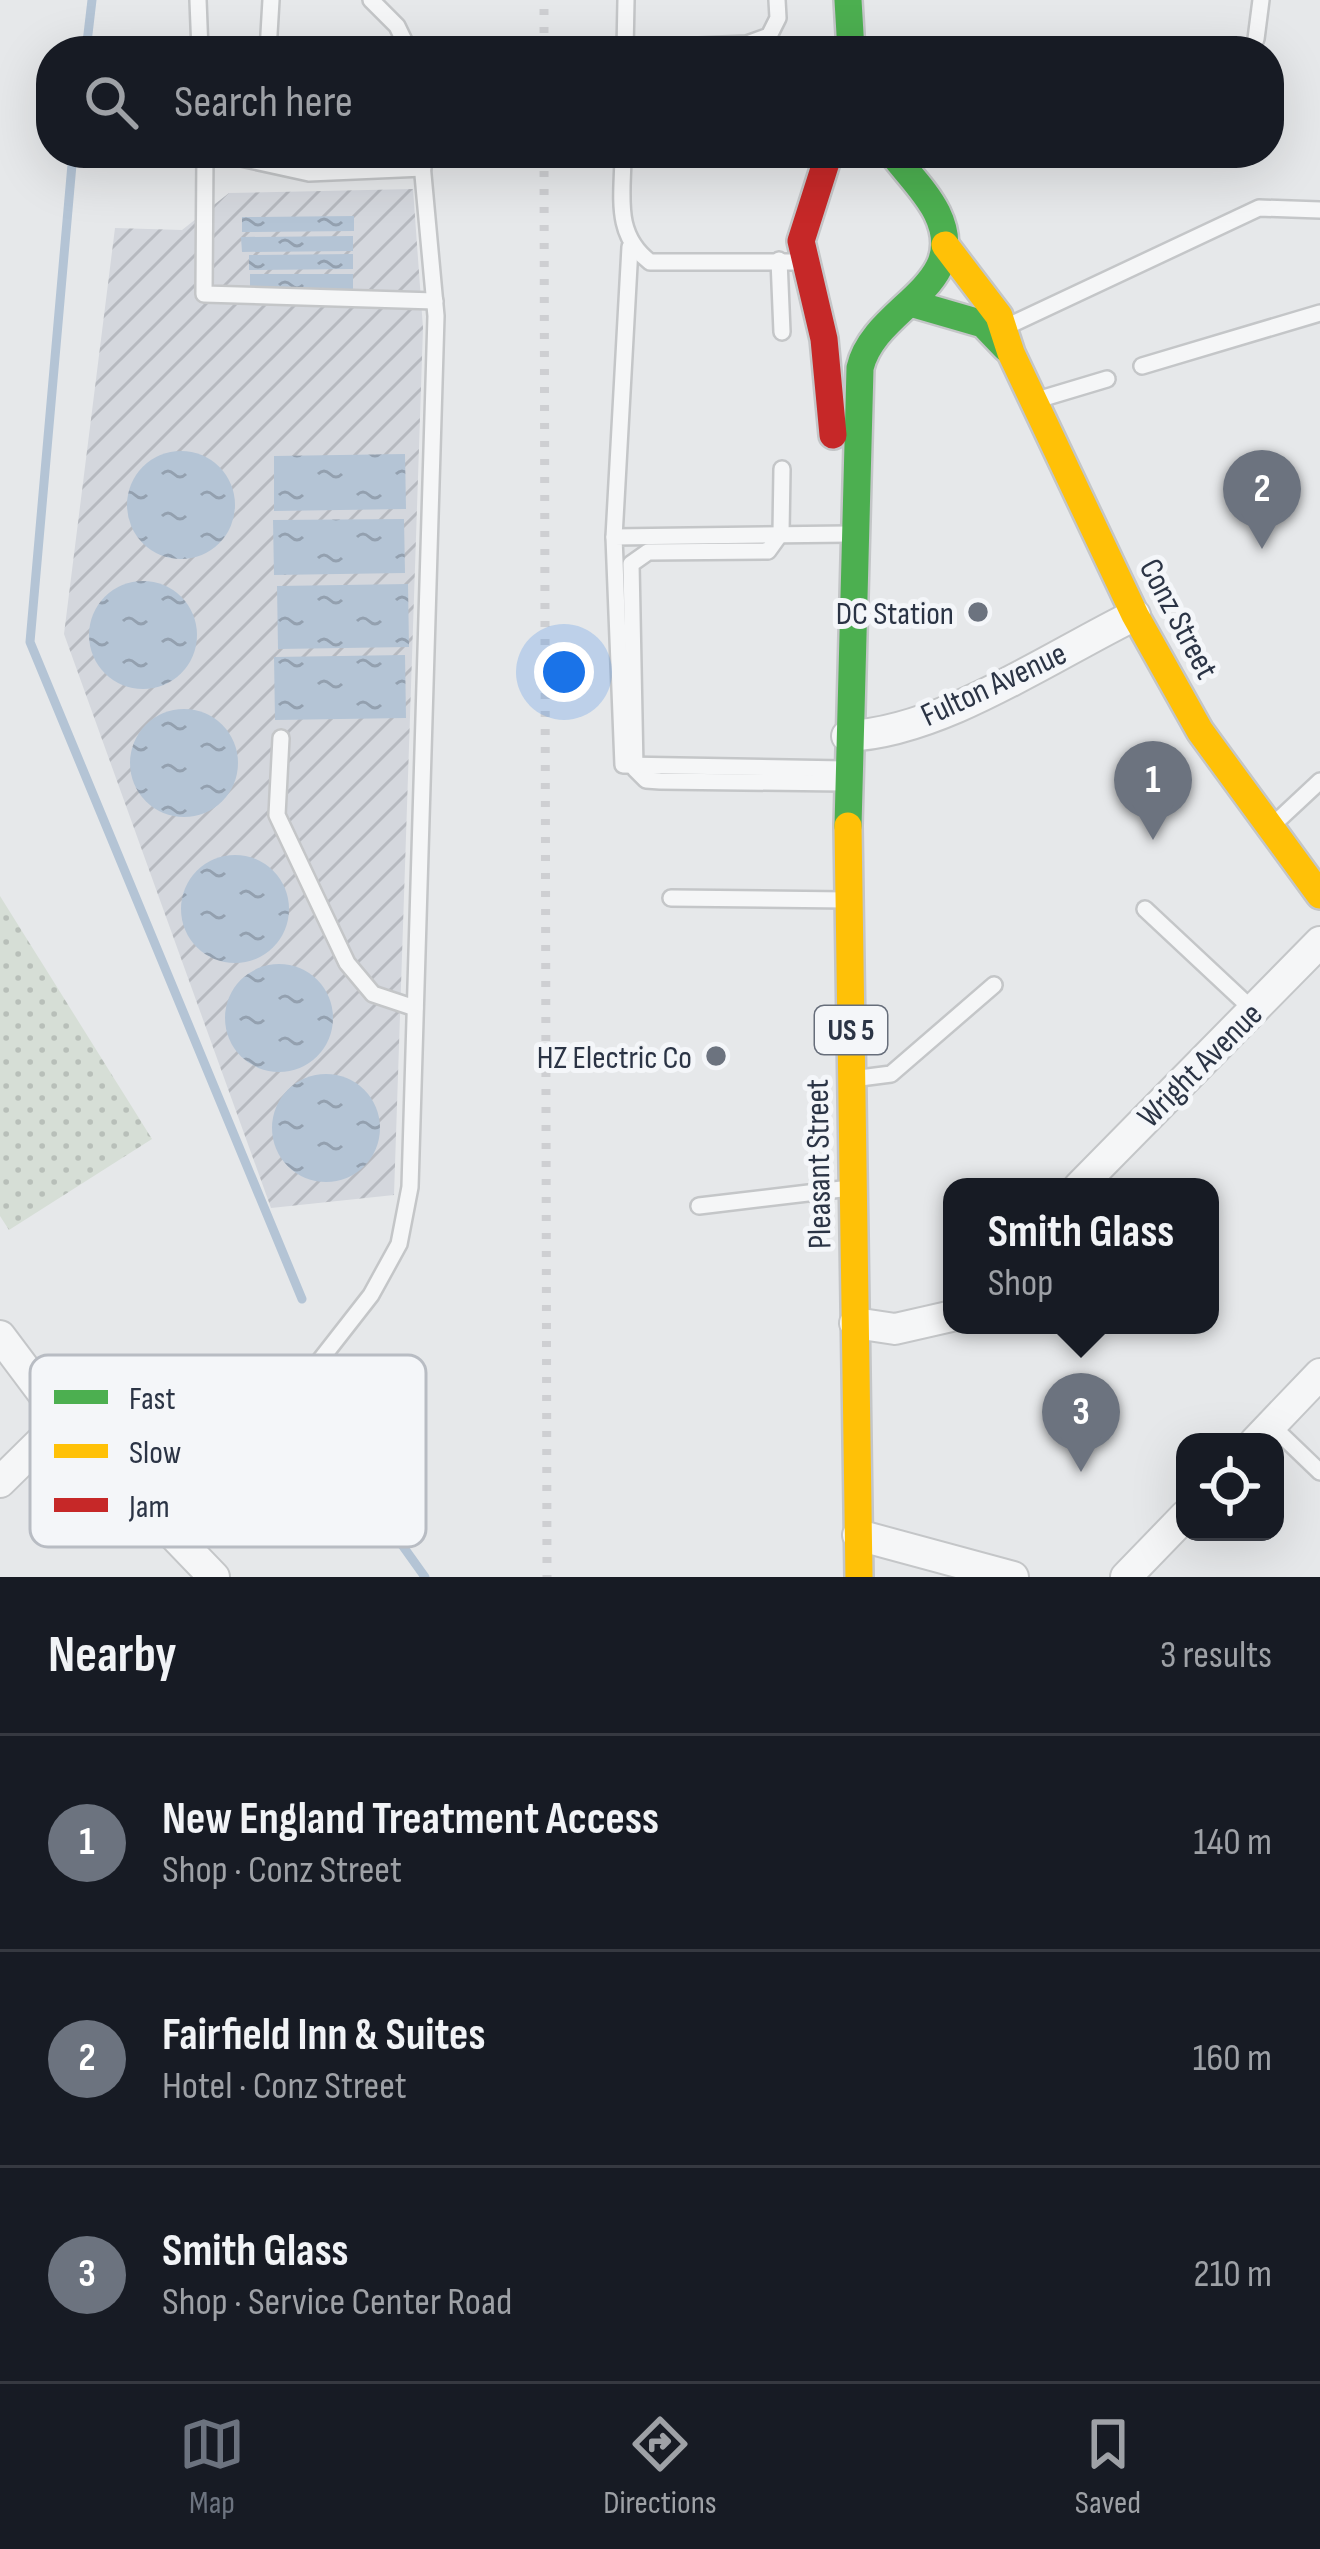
<!DOCTYPE html>
<html lang="en">
<head>
<meta charset="utf-8">
<style>
  :root { --surface:#171b24; --page:#242831; --text:#f1f3f6; --muted:#9ea1a6; --line:#363941; --accent:#6c737f }
  body { margin:0; font-family:"Sofia Sans Condensed",sans-serif; background:var(--page); color:var(--text) }
  .controls { position:absolute; right:36px; bottom:36px; display:grid; overflow:hidden; border-radius:24px; box-shadow:0 12px 48px #0002 }
  .controls button { width:108px; height:108px; display:grid; place-items:center; padding:0; border:0; border-bottom:3px solid var(--line); background:var(--surface); color:var(--text); font:60px sans-serif }
  .you { position:absolute; left:564px; top:672px; width:42px; height:42px; margin:-30px; border:9px solid #fff; border-radius:50%; background:#1a73e8; box-shadow:0 0 0 18px #1a73e833 }
  .badge { display:grid; place-items:center; width:78px; height:78px; border-radius:50%; background:var(--accent); color:#fff; font-size:39px; font-weight:700 }
  .pin { position:absolute; translate:-50% -99px; filter:drop-shadow(0 3px 6px #0008) }
  .pin::after { content:''; position:absolute; top:63px; width:42px; height:36px; background:inherit; clip-path:polygon(0 0,100% 0,50% 100%) }
  .popup { position:absolute; left:943px; top:1178px; width:276px; height:156px; box-sizing:border-box; display:grid; place-content:center; border-radius:24px; background:var(--surface); filter:drop-shadow(0 3px 9px #0005); font-size:39px; white-space:nowrap; color:var(--muted) }
  .popup b { font-size:45px; color:var(--text) }
  .popup::after { content:''; position:absolute; left:50%; top:100%; margin-left:-24px; border:24px solid transparent; border-top-color:var(--surface) }
  .list { margin:0; padding:0; list-style:none }
  h2 { display:flex; justify-content:space-between; align-items:center; height:156px; margin:0; padding:0 48px; font-size:51px }
  h2 small { font-size:39px; font-weight:400; color:var(--muted) }
  .list li { display:grid; grid-template-columns:78px 1fr auto; gap:36px; align-items:center; box-sizing:border-box; height:216px; padding:0 48px; border-top:3px solid var(--line) }
  .list b { display:block; font-size:45px; white-space:nowrap }
  .list p { margin:0; font-size:39px; white-space:nowrap; color:var(--muted) }
  .list em { font-size:39px; font-style:normal; color:var(--muted) }
  .icon { flex:none; width:66px; height:66px; fill:none; stroke:currentColor; stroke-width:2; stroke-linecap:round; stroke-linejoin:round }
  .map { position:relative; flex:none; width:1320px; height:1577px; overflow:hidden }
  .search { position:absolute; background:var(--surface); box-shadow:0 12px 48px #0002; left:36px; right:36px; top:36px; height:132px; display:flex; align-items:center; gap:30px; box-sizing:border-box; padding:0 42px; border-radius:48px; color:var(--muted); font-size:45px }
  .sheet { height:804px; background:var(--surface) }
  nav { display:flex; justify-content:space-around; align-items:center; box-sizing:border-box; height:168px; border-top:3px solid var(--line); background:var(--surface); font-size:33px; color:var(--muted) }
  nav a { display:grid; justify-items:center; gap:6px }
  nav .on { color:var(--accent) }
  .map>svg:first-child { display:block }
  .industrial { fill:url(#industrial-furrows) }
  .grass { fill:url(#grass-dots) }
  .water { fill:url(#water-ripples) }
  .lines { fill:none; stroke-linecap:round; stroke-linejoin:round }
  .stream { stroke:#b4c4d5; stroke-width:9 }
  .lane-casing { stroke:#c4c6c8; stroke-width:20 }
  .street-casing { stroke:#c4c6c8; stroke-width:34 }
  .fast-casing { stroke:#c4c6c8; stroke-width:32 }
  .slow-casing { stroke:#c4c6c8; stroke-width:32 }
  .jam-casing { stroke:#c4c6c8; stroke-width:32 }
  .lane { stroke:#f5f6f7; stroke-width:15 }
  .street { stroke:#f5f6f7; stroke-width:30 }
  .fast { stroke:#4caf50; stroke-width:27 }
  .slow { stroke:#ffc107; stroke-width:27 }
  .jam { stroke:#c62828; stroke-width:27 }
  .rail { stroke:#cecfd2; stroke-width:9; stroke-dasharray:6 12; stroke-linecap:butt }
  .poi-dot { fill:#6c737f; stroke:#f4f6f9; stroke-width:4.5 }
  .labels { text-anchor:middle; stroke-width:10; stroke-linejoin:round; paint-order:stroke }
  .shield { fill:#f4f6f9; stroke:#676e7b; stroke-width:3 }
  .shield-label { font-size:30px; font-weight:bold; fill:#2b3445 }
  .poi-label { font-size:33px; fill:#2b3445; stroke:#f4f6f9; text-anchor:end }
  .street-label { font-size:33px; fill:#2b3445; stroke:#f4f6f9 }
  .key { fill:#f4f6f9; stroke:#b8bcc3; stroke-width:3 }
  .key-label { font-size:33px; fill:#2b3445 }
</style>
</head>
<body>
<div class="map">
<svg width="1320" height="1577" viewBox="0 0 1320 1577">
  <defs>
    <pattern id="industrial-furrows" width="10" height="10" patternUnits="userSpaceOnUse" patternTransform="scale(3)"><rect width="10" height="10" fill="#d4d7dd"/><path d="M-1 1l2-2M0 10L10 0M9 11l2-2" fill="none" stroke="#b6b9bf"/></pattern>
    <pattern id="grass-dots" width="8" height="8" patternUnits="userSpaceOnUse" patternTransform="scale(3)"><rect width="8" height="8" fill="#d6ded6"/><path d="M2 2h.1M6 6h.1" fill="none" stroke="#b8bfb9" stroke-width="1.8" stroke-linecap="round"/></pattern>
    <pattern id="water-ripples" width="26" height="14" patternUnits="userSpaceOnUse" patternTransform="scale(3)"><rect width="26" height="14" fill="#b4c4d5"/><path d="M2 4q2-2 4 0t4 0M15 11q2-2 4 0t4 0" fill="none" stroke="#93a0af"/></pattern>
  </defs>
  <rect width="100%" height="100%" fill="#e6e8ea"/>
  <polygon class="industrial" points="413,189 423,328 394,1195 271,1208 64,634 115,228 182,230 229,193"/>
  <polygon class="grass" points="0,896 152,1139 9,1230 0,1216"/>
  <g class="water">
    <polygon points="354,216 354,231 242,232 242,217"/>
    <polygon points="353,236 353,251 242,252 241,237"/>
    <polygon points="353,254 353,269 249,270 249,255"/>
    <rect x="250" y="274" width="103" height="15"/>
    <circle cx="181" cy="505" r="54"/>
    <polygon points="405,454 406,509 274,511 274,456"/>
    <polygon points="404,519 405,573 274,575 273,520"/>
    <circle cx="143" cy="635" r="54"/>
    <polygon points="408,584 409,647 278,649 277,586"/>
    <polygon points="405,655 406,718 275,720 274,657"/>
    <circle cx="184" cy="763" r="54"/>
    <circle cx="235" cy="909" r="54"/>
    <circle cx="279" cy="1018" r="54"/>
    <circle cx="326" cy="1128" r="54"/>
  </g>
  <g class="lines">
    <g class="stream">
      <polyline points="86,51 92,0"/>
      <polyline points="73,153 30,642 302,1299"/>
      <polyline points="343,1394 387,1524 425,1577"/>
    </g>
    <g class="lane-casing">
      <g id="lane">
        <polyline points="198,0 200,51"/>
        <polyline points="371,0 397,26 409,51"/>
        <polyline points="1256,39 1261,0"/>
        <polyline points="625,49 747,44 769,36 778,18 777,0"/>
        <polyline points="268,51 271,0"/>
        <polyline points="625,51 626,0"/>
        <polyline points="205,153 204,294 435,301"/>
        <polyline points="218,153 309,173 423,168"/>
        <path d="M623,153C623,195 613,234 650,262H800"/>
        <polyline points="779,260 782,332"/>
        <polyline points="1006,327 1259,208 1320,210"/>
        <polyline points="1142,366 1320,313"/>
        <polyline points="1037,400 1107,379"/>
        <polyline points="782,469 781,533 768,551 648,552 631,564 635,769 646,780 660,781 844,783"/>
        <polyline points="614,537 630,247"/>
        <polyline points="281,738 277,815 347,963 373,994 415,1008"/>
        <polyline points="844,769 623,765 614,537 849,534"/>
        <polyline points="1275,823 1320,781"/>
        <polyline points="671,898 846,900"/>
        <polyline points="1145,909 1253,1010"/>
        <polyline points="860,1078 891,1074 994,985"/>
        <polyline points="699,1206 850,1188"/>
        <polyline points="1271,1425 1320,1472"/>
        <polyline points="185,1548 204,1509 371,1295 399,1244 410,1187 436,316 421,153"/>
      </g>
    </g>
    <g class="street-casing">
      <g id="street">
        <path d="M847,736C940,733 1051,656 1135,615"/>
        <polyline points="1079,1187 1320,942"/>
        <polyline points="855,1323 895,1329 952,1316"/>
        <polyline points="0,1336 63,1420 214,1577"/>
        <polyline points="1255,1442 1320,1374"/>
        <polyline points="0,1482 63,1420"/>
        <polyline points="858,1535 1013,1577"/>
        <polyline points="1126,1577 1185,1516"/>
      </g>
    </g>
    <g class="fast-casing">
      <g id="fast">
        <polyline points="848,0 851,51"/>
        <polyline points="914,304 983,324 1006,348"/>
        <path d="M848,826L860,368C874,306 973,287 937,213C926,191 907,173 892,153"/>
      </g>
    </g>
    <g class="slow-casing">
      <g id="slow">
        <polyline points="945,245 999,316 1011,353 1135,615 1200,731 1320,895"/>
        <polyline points="848,826 859,1577"/>
      </g>
    </g>
    <g class="jam-casing">
      <polyline id="jam" points="829,153 801,241 824,339 833,435"/>
    </g>
    <use href="#lane" class="lane"/>
    <use href="#street" class="street"/>
    <use href="#fast" class="fast"/>
    <use href="#slow" class="slow"/>
    <use href="#jam" class="jam"/>
    <g class="rail">
      <polyline points="544,51 544,0"/>
      <polyline points="544,153 547,1577"/>
    </g>
  </g>
  <g class="poi-dot">
    <circle cx="978" cy="612" r="12"/>
    <circle cx="716" cy="1056" r="12"/>
  </g>
  <g class="labels">
    <rect class="shield" x="815" y="1006" width="72" height="48" rx="9"/>
    <g class="shield-label">
      <text x="851" y="1040">US 5</text>
    </g>
    <g class="poi-label">
      <text x="954" y="624">DC Station</text>
      <text x="692" y="1068">HZ Electric Co</text>
    </g>
    <g class="street-label">
      <text transform="translate(1180 618) rotate(62)" y="12">Conz Street</text>
      <text transform="translate(993 683) rotate(-25)" y="12">Fulton Avenue</text>
      <text transform="translate(1199 1064) rotate(-45)" y="12">Wright Avenue</text>
      <text transform="translate(817 1164) rotate(-91)" y="12">Pleasant Street</text>
    </g>
  </g>
  <rect x="30" y="1355" width="396" height="192" rx="18" class="key"/>
  <rect x="54" y="1390" width="54" height="14" fill="#4caf50"/>
  <rect x="54" y="1444" width="54" height="14" fill="#ffc107"/>
  <rect x="54" y="1498" width="54" height="14" fill="#c62828"/>
  <g class="key-label">
    <text x="129" y="1409">Fast</text>
    <text x="129" y="1463">Slow</text>
    <text x="129" y="1517">Jam</text>
  </g>
</svg>
<div class="controls">
<button><svg class="icon" aria-label="locate" viewBox="0 0 24 24"><circle cx="12" cy="12" r="6"/><path d="M12 2v4M12 18v4M2 12h4M18 12h4"/></svg></button>
</div>
<div class="you"></div>
<div class="pin badge" style="left:1153px;top:840px">1</div>
<div class="pin badge" style="left:1262px;top:549px">2</div>
<div class="pin badge" style="left:1081px;top:1472px">3</div>
<div class="popup"><b>Smith Glass</b>Shop</div>
<div class="search"><svg class="icon" aria-label="search" viewBox="0 0 24 24"><circle cx="10" cy="10" r="6"/><path d="M15 15l6 6"/></svg>Search here</div>
</div>
<section class="sheet">
<h2>Nearby<small>3 results</small></h2>
<ul class="list">
<li><span class="badge">1</span><div><b>New England Treatment Access</b><p>Shop · Conz Street</p></div><em>140 m</em></li>
<li><span class="badge">2</span><div><b>Fairfield Inn &amp; Suites</b><p>Hotel · Conz Street</p></div><em>160 m</em></li>
<li><span class="badge">3</span><div><b>Smith Glass</b><p>Shop · Service Center Road</p></div><em>210 m</em></li>
</ul>
</section>
<nav>
<a class="on"><svg class="icon" aria-label="map" viewBox="0 0 24 24"><path d="M3 6l6-2 6 2 6-2v14l-6 2-6-2-6 2zM9 4v14M15 6v14"/></svg>Map</a>
<a><svg class="icon" aria-label="directions" viewBox="0 0 24 24"><path d="M12 3l9 9-9 9-9-9zM9 14v-3h6M13 9l2 2-2 2"/></svg>Directions</a>
<a><svg class="icon" aria-label="saved" viewBox="0 0 24 24"><path d="M7 4h10v16l-5-4-5 4z"/></svg>Saved</a>
</nav>
</body>
</html>
